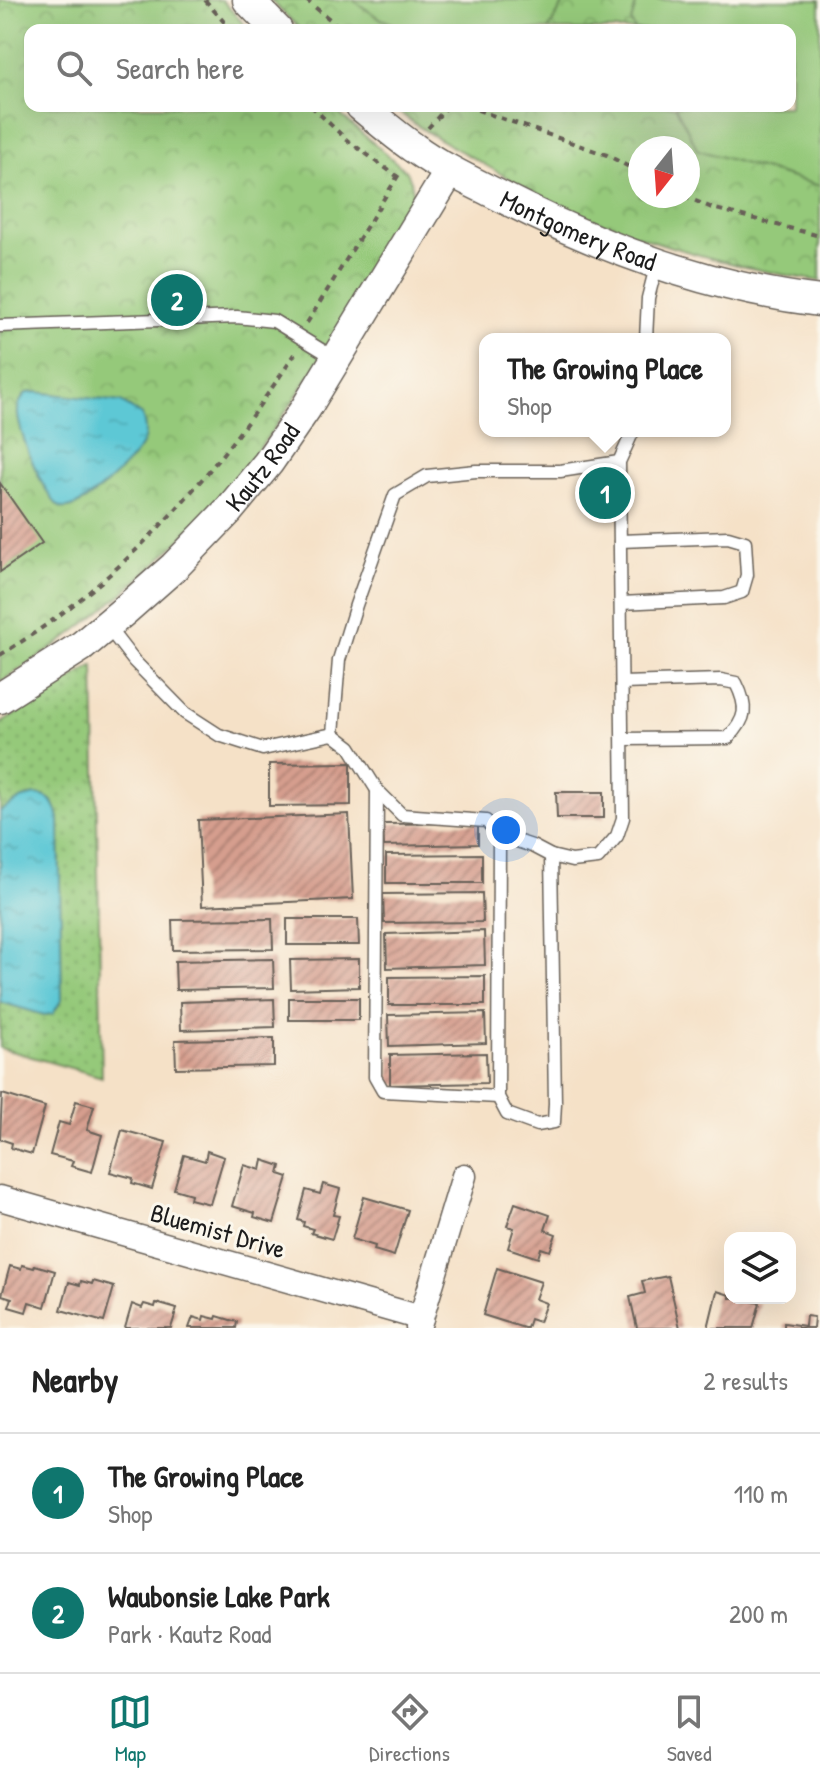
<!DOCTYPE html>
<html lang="en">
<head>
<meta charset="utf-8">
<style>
  :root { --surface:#fff; --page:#f6f6f6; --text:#222; --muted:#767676; --line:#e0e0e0; --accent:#0f766e }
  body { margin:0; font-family:"Patrick Hand",sans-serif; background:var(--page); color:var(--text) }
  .controls { position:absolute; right:24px; bottom:24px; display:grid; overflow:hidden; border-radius:16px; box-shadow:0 8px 32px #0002 }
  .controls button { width:72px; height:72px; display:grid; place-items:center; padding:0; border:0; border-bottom:2px solid var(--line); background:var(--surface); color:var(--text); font:40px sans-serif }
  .compass { position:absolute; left:628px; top:136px; width:72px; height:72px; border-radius:50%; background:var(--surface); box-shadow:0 8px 32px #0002; rotate:197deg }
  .you { position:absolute; left:506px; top:830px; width:28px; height:28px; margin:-20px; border:6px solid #fff; border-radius:50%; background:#1a73e8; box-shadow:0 0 0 12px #1a73e833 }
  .badge { display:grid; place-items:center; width:52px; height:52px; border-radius:50%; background:var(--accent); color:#fff; font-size:26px; font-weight:700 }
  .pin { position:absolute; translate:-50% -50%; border:4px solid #fff; box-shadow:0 2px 8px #0006 }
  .popup { position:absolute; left:479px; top:333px; width:252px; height:104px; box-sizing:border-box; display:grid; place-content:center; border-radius:16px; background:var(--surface); filter:drop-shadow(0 2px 6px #0005); font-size:26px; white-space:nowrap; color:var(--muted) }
  .popup b { font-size:30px; color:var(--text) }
  .popup::after { content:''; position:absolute; left:50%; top:100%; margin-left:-16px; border:16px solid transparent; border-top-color:var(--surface) }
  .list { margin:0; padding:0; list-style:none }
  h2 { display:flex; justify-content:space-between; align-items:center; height:104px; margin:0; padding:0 32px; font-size:34px }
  h2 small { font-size:26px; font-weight:400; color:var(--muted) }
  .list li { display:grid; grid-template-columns:52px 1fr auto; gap:24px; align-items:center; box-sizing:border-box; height:120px; padding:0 32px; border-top:2px solid var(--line) }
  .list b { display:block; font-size:30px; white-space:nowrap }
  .list p { margin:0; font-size:26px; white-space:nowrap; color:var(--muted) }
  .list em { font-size:26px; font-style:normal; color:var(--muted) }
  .icon { flex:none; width:44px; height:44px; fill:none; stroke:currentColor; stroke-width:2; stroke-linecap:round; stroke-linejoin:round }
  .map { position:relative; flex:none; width:820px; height:1328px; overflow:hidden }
  .search { position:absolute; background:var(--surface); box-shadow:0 8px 32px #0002; left:24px; right:24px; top:24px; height:88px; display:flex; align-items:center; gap:20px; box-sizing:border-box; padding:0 28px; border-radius:16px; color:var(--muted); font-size:30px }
  .sheet { height:344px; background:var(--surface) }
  nav { display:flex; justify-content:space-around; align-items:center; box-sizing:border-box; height:112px; border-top:2px solid var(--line); background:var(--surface); font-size:22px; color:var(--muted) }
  nav a { display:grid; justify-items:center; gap:4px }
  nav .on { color:var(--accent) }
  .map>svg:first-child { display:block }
  .grass { fill:url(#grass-dots); stroke:#58724b; stroke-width:2 }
  .park { fill:url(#park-crowns); stroke:#58724b; stroke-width:2; fill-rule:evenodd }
  .pitch { fill:#95c97a; stroke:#58724b; stroke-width:2 }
  .water { fill:url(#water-ripples); stroke:#3c7278; stroke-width:2 }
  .building { fill:url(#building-hatch) }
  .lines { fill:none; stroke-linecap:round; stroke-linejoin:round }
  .service-casing { stroke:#686158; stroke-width:15 }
  .minor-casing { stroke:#686158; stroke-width:27 }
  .tertiary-casing { stroke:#686158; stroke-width:33 }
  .path { stroke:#686158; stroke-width:4; stroke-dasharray:6 6; stroke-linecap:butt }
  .service { stroke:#fff; stroke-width:12 }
  .minor { stroke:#fff; stroke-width:24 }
  .tertiary { stroke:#fff; stroke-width:30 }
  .labels { text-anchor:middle; stroke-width:6; stroke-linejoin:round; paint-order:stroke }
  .street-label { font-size:26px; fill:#1c1c1c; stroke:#fbf7ec }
</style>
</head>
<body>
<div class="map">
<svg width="820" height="1328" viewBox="0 0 820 1328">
  <defs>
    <pattern id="grass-dots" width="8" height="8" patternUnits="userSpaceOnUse" patternTransform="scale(2)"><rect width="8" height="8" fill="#95c97a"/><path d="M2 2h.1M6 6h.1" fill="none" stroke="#80ac69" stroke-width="1.8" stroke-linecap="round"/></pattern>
    <pattern id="park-crowns" width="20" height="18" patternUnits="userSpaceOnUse" patternTransform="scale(2)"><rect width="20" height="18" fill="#95c97a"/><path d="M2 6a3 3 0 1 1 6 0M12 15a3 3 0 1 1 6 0" fill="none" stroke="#80ac69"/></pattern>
    <pattern id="water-ripples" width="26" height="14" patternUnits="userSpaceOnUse" patternTransform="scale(2)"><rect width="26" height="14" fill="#5dc8d5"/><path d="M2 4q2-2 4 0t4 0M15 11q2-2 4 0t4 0" fill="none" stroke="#50abb6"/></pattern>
    <pattern id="building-hatch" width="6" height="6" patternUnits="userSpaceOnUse" patternTransform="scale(2)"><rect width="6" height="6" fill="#d69e8e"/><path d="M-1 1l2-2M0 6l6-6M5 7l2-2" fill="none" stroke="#ad8073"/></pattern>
  </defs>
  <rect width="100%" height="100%" fill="#fbf7ec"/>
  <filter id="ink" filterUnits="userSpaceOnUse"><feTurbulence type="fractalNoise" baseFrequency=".0125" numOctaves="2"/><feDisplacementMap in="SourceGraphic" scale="16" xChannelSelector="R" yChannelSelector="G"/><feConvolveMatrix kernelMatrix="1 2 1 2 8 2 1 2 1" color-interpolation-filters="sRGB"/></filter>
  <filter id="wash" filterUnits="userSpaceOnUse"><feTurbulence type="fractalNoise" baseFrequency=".006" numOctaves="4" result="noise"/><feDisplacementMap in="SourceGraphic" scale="32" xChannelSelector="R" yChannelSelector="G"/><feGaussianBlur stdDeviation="1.8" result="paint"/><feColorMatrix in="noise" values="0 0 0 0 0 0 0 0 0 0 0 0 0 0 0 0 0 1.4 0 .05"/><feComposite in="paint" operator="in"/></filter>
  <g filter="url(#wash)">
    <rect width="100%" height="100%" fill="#f5e1c7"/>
    <polygon class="grass" points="94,665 102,1077 0,1048 0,724"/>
    <g class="park">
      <path d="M0,0H222L249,30H30V106H330L407,172C414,185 414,194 410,208C362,288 317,372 261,446C189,541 102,620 0,682Z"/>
      <path d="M270,0H820V281C742,270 657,245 584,216C548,201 513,181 480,162C450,145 418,129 392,106H790V30H301ZM640,148H688V196H640Z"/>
    </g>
    <g class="pitch">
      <polygon points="353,0 566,0 548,30 408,30 379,18"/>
      <polygon points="637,0 820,0 820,186 698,150 675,106 790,106 790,30 635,30 631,22"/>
    </g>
    <g class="water">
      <path d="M36,392L121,402L142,415C145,425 147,434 142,444C135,460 80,513 62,508C46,503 15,426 18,409C18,403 22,398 26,393Z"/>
      <path d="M35,795C52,796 55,803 59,818L62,999L53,1014L44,1015L0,1002V811L23,798Z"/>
    </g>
    <g id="blocks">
      <g class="building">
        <polygon points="0,483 42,543 0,572"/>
        <polygon points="351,763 351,805 269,806 269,764"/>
        <polygon points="556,792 604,792 604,818 557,818"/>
        <polygon points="349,814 353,899 202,906 198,820"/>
        <polygon points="478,823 478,844 384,846 383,824"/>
        <polygon points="482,854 482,883 386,883 386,855"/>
        <polygon points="482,893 483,922 384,923 383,894"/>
        <polygon points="272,919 273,949 173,950 172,920"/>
        <polygon points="287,919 358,919 359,945 287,945"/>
        <polygon points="484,931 485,965 387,968 386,934"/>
        <polygon points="273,959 274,988 176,990 175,961"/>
        <polygon points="359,959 359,987 291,989 290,960"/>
        <polygon points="485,976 485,1005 389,1005 389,977"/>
        <rect x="289" y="998" width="70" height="22"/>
        <polygon points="274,999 275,1027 181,1030 180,1002"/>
        <polygon points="485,1013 486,1043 389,1046 388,1015"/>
        <polygon points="274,1038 274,1066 176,1068 175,1040"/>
        <polygon points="486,1053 487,1083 390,1085 390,1055"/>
        <polygon points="2,1094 45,1107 32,1154 11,1148 12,1143 0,1139"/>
        <polygon points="76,1101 94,1106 87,1130 102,1135 92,1172 71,1166 73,1161 50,1155 59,1122 69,1125"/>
        <polygon points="122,1130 166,1142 152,1189 132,1183 133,1178 110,1172"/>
        <polygon points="207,1151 224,1157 210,1204 190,1199 191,1194 174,1189 184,1155 205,1161"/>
        <polygon points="263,1160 281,1166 279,1174 288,1177 274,1223 254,1217 255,1213 232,1206 244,1165 261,1170"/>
        <polygon points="323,1184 340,1189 333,1215 339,1216 332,1239 311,1233 313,1229 303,1226 304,1222 298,1220 306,1190 320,1194"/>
        <polygon points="364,1197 408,1210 394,1256 374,1250 375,1246 352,1239"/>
        <polygon points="515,1203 550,1215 545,1230 556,1234 550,1251 541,1248 538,1258 508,1248 514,1228 507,1226"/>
        <polygon points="22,1265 34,1268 35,1265 55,1271 45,1307 29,1302 26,1312 9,1307 12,1298 2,1295 10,1266 21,1269"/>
        <polygon points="497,1268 541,1282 535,1299 546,1303 539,1322 530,1319 527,1328 524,1328 483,1315"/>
        <polygon points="668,1276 680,1328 637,1328 630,1297 645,1293 642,1281"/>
        <polygon points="81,1281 92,1284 93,1281 114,1287 104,1322 61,1310 69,1282 80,1285"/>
        <polygon points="717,1291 730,1295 730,1298 750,1298 750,1301 760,1303 753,1328 708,1328"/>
        <polygon points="156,1303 177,1309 171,1328 125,1328 132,1304 142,1308 144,1304 155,1307"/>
        <polygon points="204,1316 216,1319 217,1316 237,1322 236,1328 189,1328 193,1317 203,1320"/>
        <polygon points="806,1316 814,1317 813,1328 784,1328 784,1323 805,1326"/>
      </g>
    </g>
  </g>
  <g filter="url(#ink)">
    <use href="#blocks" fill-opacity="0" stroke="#686158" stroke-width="2"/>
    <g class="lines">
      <g class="service-casing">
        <g id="service">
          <polyline points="0,326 237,317 274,321 336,359"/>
          <polyline points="646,339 648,298 657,263"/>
          <polyline points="619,462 560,471 476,471 427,476 395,495 356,605 339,660 333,734 350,747 377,790 402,815 486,821 499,835 498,1097 507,1114 537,1125 554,1122 555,1103 551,856 572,861 598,858 617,836 623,818 619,462 633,431"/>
          <polyline points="620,541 728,537 745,542 747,575 742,592 724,598 621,603"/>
          <polyline points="107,626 134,661 185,713 219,735 263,749 333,734"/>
          <path d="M622,683L721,680L736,683C748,707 747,719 728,738L624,739"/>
          <polyline points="377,790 375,1077 383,1091 498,1097"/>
          <polyline points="499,835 532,846 551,856"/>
        </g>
      </g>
      <g class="minor-casing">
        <g id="minor">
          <polyline points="0,1198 421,1318"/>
          <polyline points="418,1328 464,1176"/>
        </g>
      </g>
      <g class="tertiary-casing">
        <g id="tertiary">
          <polyline points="248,0 277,30"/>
          <path id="s1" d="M361,106C378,120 395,135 414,148C440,167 470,181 498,195C599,247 707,288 820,301"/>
          <path id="s2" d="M0,698L82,646L124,611L174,567L229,510L268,463L306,408L450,171"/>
        </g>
      </g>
      <g class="path">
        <polyline points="205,0 231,30"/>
        <polyline points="306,0 343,30"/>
        <polyline points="311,106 347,140 398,177"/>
        <polyline points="466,106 607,155 640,173"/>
        <polyline points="428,128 448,106"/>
        <polyline points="684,196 712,208 820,236"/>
        <polyline points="307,323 401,171"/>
        <path d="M0,655C125,580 215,474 295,354"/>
      </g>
      <use href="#service" class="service"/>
      <use href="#minor" class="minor"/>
      <use href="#tertiary" class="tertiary"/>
    </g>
  </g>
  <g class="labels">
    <g class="street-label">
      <text dy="9" stroke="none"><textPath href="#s1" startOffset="252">Montgomery Road</textPath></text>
      <text dy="9" stroke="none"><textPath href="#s2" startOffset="352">Kautz Road</textPath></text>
      <text transform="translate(218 1231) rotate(16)" y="9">Bluemist Drive</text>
    </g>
  </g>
</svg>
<div class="controls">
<button><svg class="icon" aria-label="layers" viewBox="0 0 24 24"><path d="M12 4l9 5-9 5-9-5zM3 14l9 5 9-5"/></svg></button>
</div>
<svg class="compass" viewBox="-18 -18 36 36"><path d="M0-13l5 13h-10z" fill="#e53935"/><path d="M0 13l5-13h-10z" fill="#767676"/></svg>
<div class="you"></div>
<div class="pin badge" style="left:605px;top:493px">1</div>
<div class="popup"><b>The Growing Place</b>Shop</div>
<div class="pin badge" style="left:177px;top:300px">2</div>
<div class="search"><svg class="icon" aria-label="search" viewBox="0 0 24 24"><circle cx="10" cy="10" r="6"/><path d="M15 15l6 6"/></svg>Search here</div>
</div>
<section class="sheet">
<h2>Nearby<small>2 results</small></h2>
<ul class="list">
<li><span class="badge">1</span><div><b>The Growing Place</b><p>Shop</p></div><em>110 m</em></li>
<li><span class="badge">2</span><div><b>Waubonsie Lake Park</b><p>Park · Kautz Road</p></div><em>200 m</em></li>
</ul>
</section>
<nav>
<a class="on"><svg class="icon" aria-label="map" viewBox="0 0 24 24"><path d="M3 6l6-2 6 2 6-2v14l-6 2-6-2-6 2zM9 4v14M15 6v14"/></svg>Map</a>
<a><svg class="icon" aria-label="directions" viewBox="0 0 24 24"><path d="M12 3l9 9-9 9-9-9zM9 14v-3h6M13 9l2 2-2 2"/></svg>Directions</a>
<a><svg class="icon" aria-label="saved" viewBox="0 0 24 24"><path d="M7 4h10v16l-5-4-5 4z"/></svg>Saved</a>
</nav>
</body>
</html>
